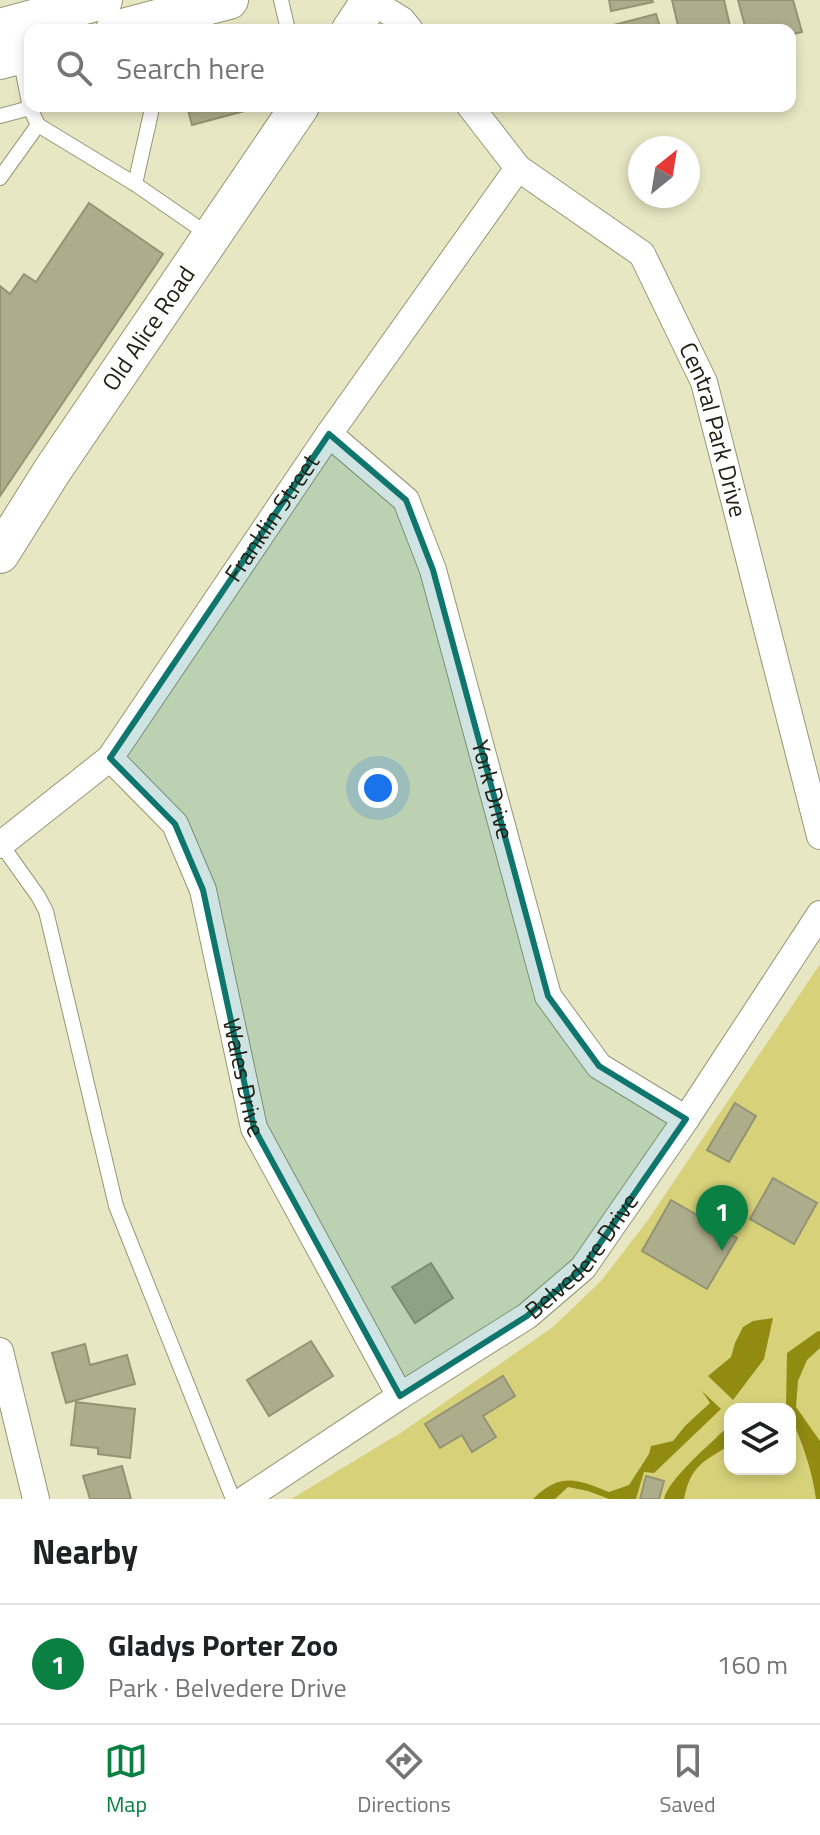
<!DOCTYPE html>
<html lang="en">
<head>
<meta charset="utf-8">
<style>
  :root { --surface:#fff; --page:#f6f6f6; --text:#202124; --muted:#757577; --line:#e0e0e0; --accent:#0b8043 }
  body { margin:0; font-family:"Titillium Web",sans-serif; background:var(--page); color:var(--text) }
  .controls { position:absolute; right:24px; bottom:24px; display:grid; overflow:hidden; border-radius:16px; box-shadow:0 4px 12px #0003 }
  .controls button { width:72px; height:72px; display:grid; place-items:center; padding:0; border:0; border-bottom:2px solid var(--line); background:var(--surface); color:var(--text); font:40px sans-serif }
  .compass { position:absolute; left:628px; top:136px; width:72px; height:72px; border-radius:50%; background:var(--surface); box-shadow:0 4px 12px #0003; rotate:30deg }
  .you { position:absolute; left:378px; top:788px; width:28px; height:28px; margin:-20px; border:6px solid #fff; border-radius:50%; background:#1a73e8; box-shadow:0 0 0 12px #1a73e833 }
  .badge { display:grid; place-items:center; width:52px; height:52px; border-radius:50%; background:var(--accent); color:#fff; font-size:26px; font-weight:700 }
  .pin { position:absolute; translate:-50% -66px; filter:drop-shadow(0 2px 4px #0008) }
  .pin::after { content:''; position:absolute; top:42px; width:28px; height:24px; background:inherit; clip-path:polygon(0 0,100% 0,50% 100%) }
  .list { margin:0; padding:0; list-style:none }
  h2 { display:flex; justify-content:space-between; align-items:center; height:104px; margin:0; padding:0 32px; font-size:34px }
  h2 small { font-size:26px; font-weight:400; color:var(--muted) }
  .list li { display:grid; grid-template-columns:52px 1fr auto; gap:24px; align-items:center; box-sizing:border-box; height:120px; padding:0 32px; border-top:2px solid var(--line) }
  .list b { display:block; font-size:30px; white-space:nowrap }
  .list p { margin:0; font-size:26px; white-space:nowrap; color:var(--muted) }
  .list em { font-size:26px; font-style:normal; color:var(--muted) }
  .icon { flex:none; width:44px; height:44px; fill:none; stroke:currentColor; stroke-width:2; stroke-linecap:round; stroke-linejoin:round }
  .map { position:relative; flex:none; width:820px; height:1499px; overflow:hidden }
  .search { position:absolute; background:var(--surface); box-shadow:0 4px 12px #0003; left:24px; right:24px; top:24px; height:88px; display:flex; align-items:center; gap:20px; box-sizing:border-box; padding:0 28px; border-radius:16px; color:var(--muted); font-size:30px }
  .sheet { height:224px; background:var(--surface) }
  nav { display:flex; justify-content:space-around; align-items:center; box-sizing:border-box; height:112px; border-top:2px solid var(--line); background:var(--surface); font-size:22px; color:var(--muted) }
  nav a { display:grid; justify-items:center; gap:4px }
  nav .on { color:var(--accent) }
  .map>svg:first-child { display:block }
  .green { fill:#d7d27a; fill-rule:evenodd }
  .water { fill:#918b12 }
  .building { fill:#aead8b; stroke:#949373; stroke-width:2 }
  .lines { fill:none; stroke-linecap:round; stroke-linejoin:round }
  .service-casing { stroke:#979675; stroke-width:16 }
  .minor-casing { stroke:#979675; stroke-width:28 }
  .secondary-casing { stroke:#979675; stroke-width:40 }
  .service { stroke:#fff; stroke-width:14 }
  .minor { stroke:#fff; stroke-width:26 }
  .secondary { stroke:#fff; stroke-width:38 }
  .marked { fill:#0f766e; fill-opacity:0.2; stroke:#0f766e; stroke-width:6; stroke-linejoin:round }
  .labels { text-anchor:middle; stroke-width:8; stroke-linejoin:round; paint-order:stroke }
  .street-label { font-size:24px; fill:#222114; stroke:#e8e7c4 }
</style>
</head>
<body>
<div class="map">
<svg width="820" height="1499" viewBox="0 0 820 1499">
  <rect width="100%" height="100%" fill="#e8e7c4"/>
  <path class="green" d="M820,964V1499H291L402,1432L553,1327L601,1281L648,1220ZM730,1409H790V1469H730Z"/>
  <g class="water">
    <polygon points="773,1318 764,1359 733,1400 708,1376 731,1357 735,1343 743,1327 753,1321"/>
    <path d="M818,1331L820,1332V1348L807,1360L798,1381L796,1407L820,1441V1499H816C812,1469 802,1442 790,1415V1409H787L786,1406L787,1353Z"/>
    <path d="M702,1391L721,1409L654,1473L644,1472L636,1499H609L588,1491L568,1487L555,1499H533C560,1472 577,1479 609,1492L629,1485L649,1454L651,1446L673,1441L685,1426L710,1403Z"/>
    <path d="M730,1427V1445C703,1462 691,1465 684,1499H664C668,1480 707,1447 722,1432Z"/>
  </g>
  <g class="building">
    <polygon points="609,0 652,0 653,2 611,11"/>
    <polygon points="672,0 724,0 731,30 679,30"/>
    <polygon points="738,0 793,0 802,32 790,35 790,30 778,30 777,25 757,30 746,30"/>
    <polygon points="656,14 661,30 612,30 610,26"/>
    <polygon points="187,106 263,106 192,125"/>
    <polygon points="89,203 163,254 0,496 0,286 10,294 24,274 36,282"/>
    <polygon points="735,1103 756,1116 729,1162 707,1150"/>
    <polygon points="773,1178 817,1203 794,1244 750,1219"/>
    <polygon points="671,1200 737,1238 707,1289 642,1251"/>
    <polygon points="431,1263 453,1298 415,1323 392,1287"/>
    <polygon points="311,1341 333,1376 269,1416 247,1380"/>
    <polygon points="85,1344 90,1365 127,1355 135,1384 66,1403 52,1353"/>
    <polygon points="503,1376 515,1396 483,1416 496,1437 472,1452 462,1435 440,1448 425,1424"/>
    <polygon points="76,1402 135,1409 130,1458 98,1454 98,1448 71,1445"/>
    <polygon points="122,1466 131,1499 90,1499 83,1476"/>
    <polygon points="646,1476 664,1481 659,1499 640,1499"/>
  </g>
  <g class="lines">
    <g class="service-casing">
      <g id="service">
        <polyline points="281,0 288,30"/>
        <polyline points="0,116 30,108"/>
        <polyline points="38,125 135,184 209,235"/>
        <polyline points="0,178 38,125 30,108 20,57"/>
        <polyline points="135,184 151,113 150,106"/>
        <polyline points="1,844 38,896 46,911 116,1206 233,1499"/>
      </g>
    </g>
    <g class="minor-casing">
      <g id="minor">
        <polyline points="371,1 402,20 410,30"/>
        <path id="s1" d="M470,106L518,168L642,254L704,382L820,836"/>
        <path id="s2" d="M329,434L406,500L433,570L548,996L599,1066L686,1119"/>
        <path id="s3" d="M110,758L175,824L203,890L254,1128L400,1396"/>
        <path id="s4" d="M0,845L110,758L329,434L518,168"/>
        <polyline points="0,1351 36,1499"/>
        <path id="s5" d="M245,1499L400,1396L527,1316L583,1268L686,1119L820,914"/>
      </g>
    </g>
    <g class="secondary-casing">
      <g id="secondary">
        <polyline points="0,28 103,0"/>
        <polyline points="115,30 229,0"/>
        <polyline points="351,30 371,0"/>
        <polyline points="0,60 30,52"/>
        <path id="s6" d="M0,554L52,471L300,106"/>
      </g>
    </g>
    <use href="#service" class="service"/>
    <use href="#minor" class="minor"/>
    <use href="#secondary" class="secondary"/>
  </g>
  <path class="marked" d="M329,434L406,500L433,570L548,996L599,1066L686,1119L583,1268L527,1316L400,1396L254,1128L203,890L175,824L110,758Z"/>
  <g class="labels">
    <g class="street-label">
      <text dy="8" stroke="none"><textPath href="#s6" startOffset="270">Old Alice Road</textPath></text>
      <text dy="8" stroke="none"><textPath href="#s1" startOffset="420">Central Park Drive</textPath></text>
      <text dy="8" stroke="none"><textPath href="#s4" startOffset="430">Franklin Street</textPath></text>
      <text dy="8" stroke="none"><textPath href="#s2" startOffset="404">York Drive</textPath></text>
      <text dy="8" stroke="none"><textPath href="#s3" startOffset="356">Wales Drive</textPath></text>
      <text dy="8" stroke="none"><textPath href="#s5" startOffset="418">Belvedere Drive</textPath></text>
    </g>
  </g>
</svg>
<div class="controls">
<button><svg class="icon" aria-label="layers" viewBox="0 0 24 24"><path d="M12 4l9 5-9 5-9-5zM3 14l9 5 9-5"/></svg></button>
</div>
<svg class="compass" viewBox="-18 -18 36 36"><path d="M0-13l5 13h-10z" fill="#e53935"/><path d="M0 13l5-13h-10z" fill="#757577"/></svg>
<div class="you"></div>
<div class="pin badge" style="left:722px;top:1251px">1</div>
<div class="search"><svg class="icon" aria-label="search" viewBox="0 0 24 24"><circle cx="10" cy="10" r="6"/><path d="M15 15l6 6"/></svg>Search here</div>
</div>
<section class="sheet">
<h2>Nearby<small></small></h2>
<ul class="list">
<li><span class="badge">1</span><div><b>Gladys Porter Zoo</b><p>Park · Belvedere Drive</p></div><em>160 m</em></li>
</ul>
</section>
<nav>
<a class="on"><svg class="icon" aria-label="map" viewBox="0 0 24 24"><path d="M3 6l6-2 6 2 6-2v14l-6 2-6-2-6 2zM9 4v14M15 6v14"/></svg>Map</a>
<a><svg class="icon" aria-label="directions" viewBox="0 0 24 24"><path d="M12 3l9 9-9 9-9-9zM9 14v-3h6M13 9l2 2-2 2"/></svg>Directions</a>
<a><svg class="icon" aria-label="saved" viewBox="0 0 24 24"><path d="M7 4h10v16l-5-4-5 4z"/></svg>Saved</a>
</nav>
</body>
</html>
